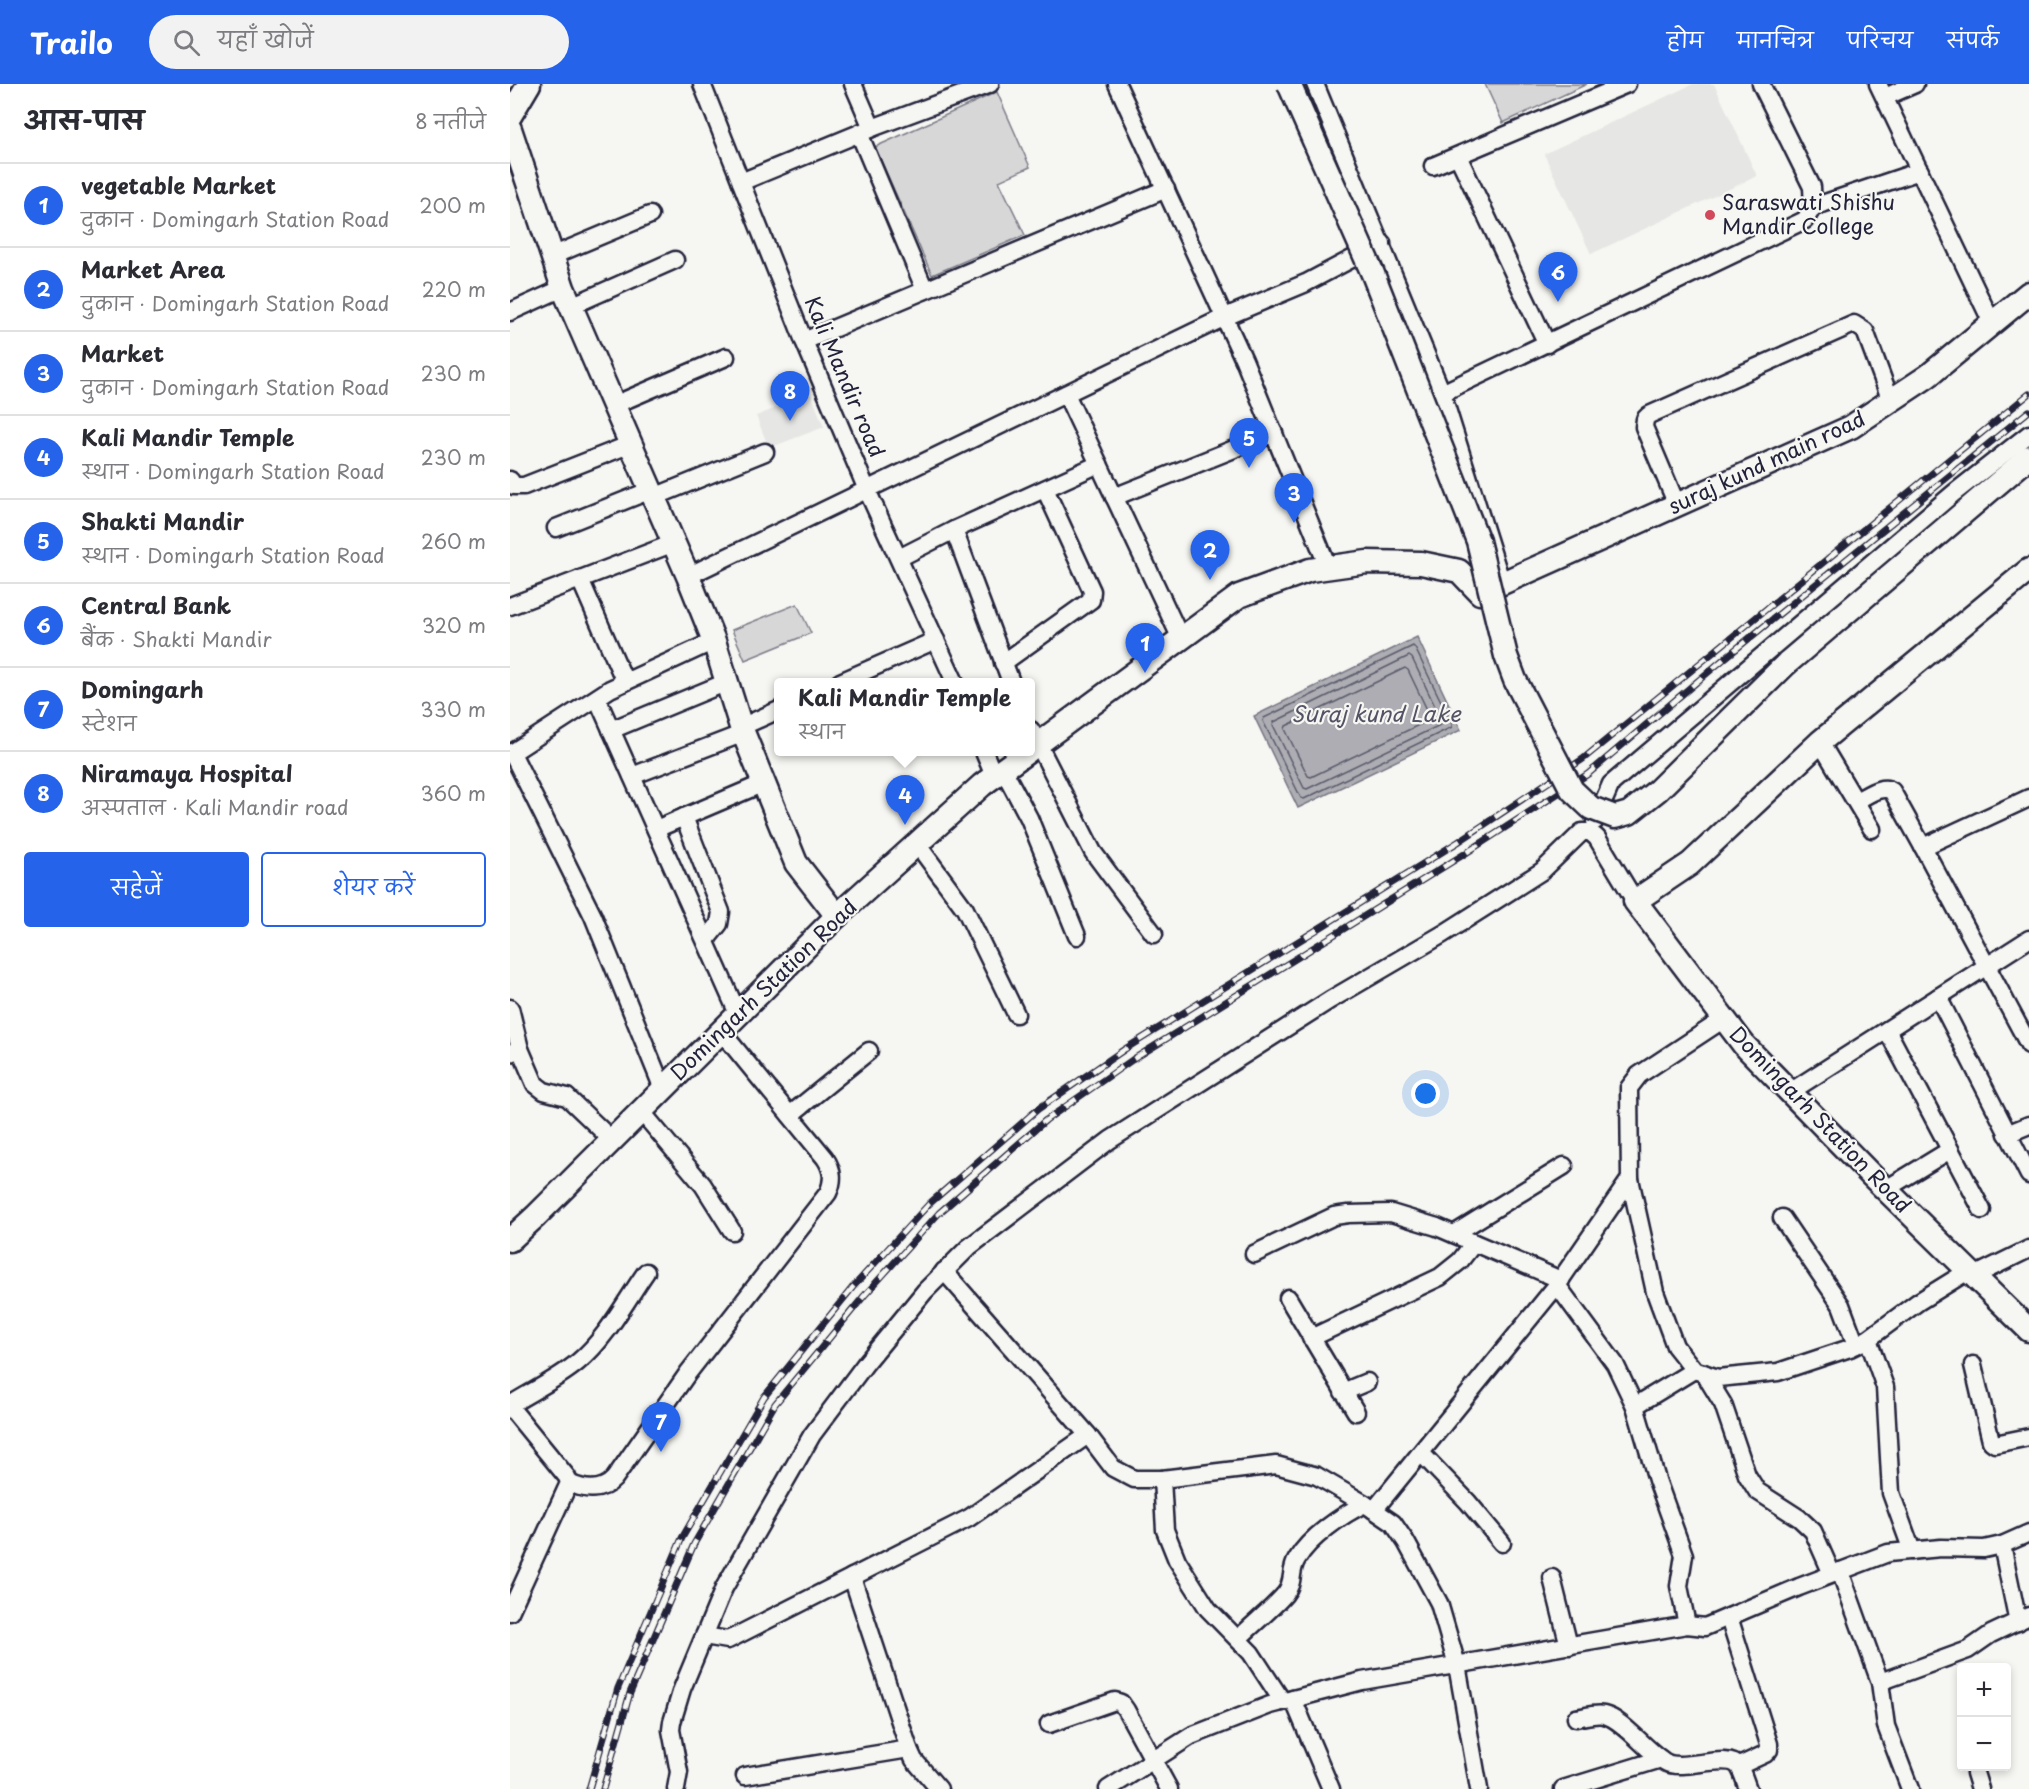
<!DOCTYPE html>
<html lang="hi">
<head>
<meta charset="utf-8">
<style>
  :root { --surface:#fff; --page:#f2f2f3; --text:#2b2b33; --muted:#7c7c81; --line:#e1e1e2; --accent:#2563eb }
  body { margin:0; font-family:"Playpen Sans","Playpen Sans Deva",sans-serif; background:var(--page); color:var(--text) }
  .controls { position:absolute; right:18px; bottom:18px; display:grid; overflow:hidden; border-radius:6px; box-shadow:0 3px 9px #0003 }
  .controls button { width:54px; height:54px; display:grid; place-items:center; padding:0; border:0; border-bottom:2px solid var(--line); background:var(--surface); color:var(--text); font:30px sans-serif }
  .you { position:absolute; left:916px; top:1010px; width:21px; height:21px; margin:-15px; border:4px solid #fff; border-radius:50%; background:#1a73e8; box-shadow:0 0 0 9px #1a73e833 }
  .badge { display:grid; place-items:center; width:39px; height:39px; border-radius:50%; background:var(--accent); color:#fff; font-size:20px; font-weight:700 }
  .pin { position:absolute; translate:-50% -50px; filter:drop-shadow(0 2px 3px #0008) }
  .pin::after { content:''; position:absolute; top:32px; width:21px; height:18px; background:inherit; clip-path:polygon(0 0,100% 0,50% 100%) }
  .popup { position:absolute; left:264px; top:594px; width:261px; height:78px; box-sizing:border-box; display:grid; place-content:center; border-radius:6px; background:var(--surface); filter:drop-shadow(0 2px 4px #0005); font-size:20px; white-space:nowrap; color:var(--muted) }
  .popup b { font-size:22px; color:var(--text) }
  .popup::after { content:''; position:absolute; left:50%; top:100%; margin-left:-12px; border:12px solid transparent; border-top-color:var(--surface) }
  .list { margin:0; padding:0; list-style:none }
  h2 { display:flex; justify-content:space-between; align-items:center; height:78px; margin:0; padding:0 24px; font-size:26px }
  h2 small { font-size:20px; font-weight:400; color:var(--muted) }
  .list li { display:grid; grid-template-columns:39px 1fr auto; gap:18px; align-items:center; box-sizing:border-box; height:84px; padding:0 24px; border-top:2px solid var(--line) }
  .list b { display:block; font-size:22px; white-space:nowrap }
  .list p { margin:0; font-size:20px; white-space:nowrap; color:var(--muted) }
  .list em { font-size:20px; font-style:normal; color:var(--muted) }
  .actions { display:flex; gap:12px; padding:18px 24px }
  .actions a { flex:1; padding:14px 0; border:2px solid var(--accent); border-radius:6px; text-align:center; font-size:21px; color:var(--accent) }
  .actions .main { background:var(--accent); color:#fff }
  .icon { flex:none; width:33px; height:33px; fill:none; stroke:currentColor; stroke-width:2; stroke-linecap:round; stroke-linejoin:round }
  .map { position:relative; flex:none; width:1519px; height:1705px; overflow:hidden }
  header { display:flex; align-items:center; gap:36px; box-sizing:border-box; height:84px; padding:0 30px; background:var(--accent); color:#fff }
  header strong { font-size:28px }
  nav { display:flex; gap:33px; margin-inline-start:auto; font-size:21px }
  .search { width:420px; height:54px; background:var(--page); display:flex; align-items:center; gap:15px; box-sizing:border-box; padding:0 21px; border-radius:33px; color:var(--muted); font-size:22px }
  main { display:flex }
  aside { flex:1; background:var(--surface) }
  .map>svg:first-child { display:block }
  .built { fill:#e6e6e4 }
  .green { fill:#d7d7d7; stroke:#7c7c89; stroke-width:1.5 }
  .water { fill:#adadb3; stroke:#757583; stroke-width:1.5 }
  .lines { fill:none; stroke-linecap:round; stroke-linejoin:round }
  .shore { stroke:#5a5a6b; stroke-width:1.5 }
  .street-casing { stroke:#22223b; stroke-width:21 }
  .secondary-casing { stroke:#22223b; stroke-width:27 }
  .street { stroke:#f6f6f2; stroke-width:16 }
  .secondary { stroke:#f6f6f2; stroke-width:22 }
  .rail-casing { stroke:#22223b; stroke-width:7 }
  .rail { stroke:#f6f6f2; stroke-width:4.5; stroke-dasharray:14; stroke-linecap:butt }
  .secondary-bridge-casing { stroke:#22223b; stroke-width:27; stroke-linecap:butt }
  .secondary-bridge { stroke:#f6f6f2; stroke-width:22 }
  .poi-dot { fill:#d1495b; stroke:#f6f6f2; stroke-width:2 }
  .labels { text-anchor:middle; stroke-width:4.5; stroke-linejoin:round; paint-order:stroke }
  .poi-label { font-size:21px; fill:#22223b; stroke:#f6f6f2; text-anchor:start }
  .street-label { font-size:21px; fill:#22223b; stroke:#f6f6f2 }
  .water-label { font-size:22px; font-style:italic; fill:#535365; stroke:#f6f6f2 }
</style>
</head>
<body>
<header>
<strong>Trailo</strong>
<div class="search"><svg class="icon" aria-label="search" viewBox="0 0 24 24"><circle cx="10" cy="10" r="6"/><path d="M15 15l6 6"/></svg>यहाँ खोजें</div>
<nav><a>होम</a><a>मानचित्र</a><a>परिचय</a><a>संपर्क</a></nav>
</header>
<main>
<aside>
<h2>आस-पास<small>8 नतीजे</small></h2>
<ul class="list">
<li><span class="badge">1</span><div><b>vegetable Market</b><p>दुकान · Domingarh Station Road</p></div><em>200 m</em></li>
<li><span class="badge">2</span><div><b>Market Area</b><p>दुकान · Domingarh Station Road</p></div><em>220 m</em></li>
<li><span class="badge">3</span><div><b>Market</b><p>दुकान · Domingarh Station Road</p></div><em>230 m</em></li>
<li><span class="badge">4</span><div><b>Kali Mandir Temple</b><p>स्थान · Domingarh Station Road</p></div><em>230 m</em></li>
<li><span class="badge">5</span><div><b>Shakti Mandir</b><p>स्थान · Domingarh Station Road</p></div><em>260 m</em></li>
<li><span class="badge">6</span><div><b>Central Bank</b><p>बैंक · Shakti Mandir</p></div><em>320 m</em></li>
<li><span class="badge">7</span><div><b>Domingarh</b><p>स्टेशन</p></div><em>330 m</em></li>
<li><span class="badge">8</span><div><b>Niramaya Hospital</b><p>अस्पताल · Kali Mandir road</p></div><em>360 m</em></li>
</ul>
<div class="actions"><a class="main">सहेजें</a><a>शेयर करें</a></div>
</aside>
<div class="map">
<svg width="1519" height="1705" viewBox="0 0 1519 1705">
  <rect width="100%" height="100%" fill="#f6f6f2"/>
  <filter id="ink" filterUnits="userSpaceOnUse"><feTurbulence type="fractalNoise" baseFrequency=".0167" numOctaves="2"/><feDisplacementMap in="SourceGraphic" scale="12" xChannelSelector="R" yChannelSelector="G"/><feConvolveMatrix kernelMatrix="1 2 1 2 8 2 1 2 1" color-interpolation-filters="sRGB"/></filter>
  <g filter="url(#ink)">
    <g class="built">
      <polygon points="1183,0 1204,0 1247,92 1081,170 1034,70"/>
      <polygon points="301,310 314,343 259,364 246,332"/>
    </g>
    <g class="green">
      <polygon points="975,0 1077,0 993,39"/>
      <polygon points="487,8 520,83 489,97 515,151 422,191 365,63"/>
      <polygon points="287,520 301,549 235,576 222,546"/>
    </g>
    <polygon class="water" points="907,553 951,646 788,724 744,632"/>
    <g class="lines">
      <g class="shore">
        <polygon points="903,562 905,564 942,640 942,643 794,715 791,714 753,637 754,634"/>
        <polygon points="899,572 902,574 932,637 932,640 797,705 794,704 763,641 764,638"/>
        <polygon points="895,584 898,586 920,632 919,636 801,693 798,692 775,645 776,642"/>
      </g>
      <g class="street-casing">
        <g id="street">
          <polyline points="192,0 294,257 357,406 445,598"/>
          <polyline points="343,0 362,44"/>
          <polyline points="607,0 734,276 818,483"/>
          <polyline points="805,0 932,309 992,500"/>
          <polyline points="1368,0 1482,239"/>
          <polyline points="1375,13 1405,0"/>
          <polyline points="349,49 415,206"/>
          <polyline points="948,72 1037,260"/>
          <polyline points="923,82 1117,0"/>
          <polyline points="231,98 362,44 480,0"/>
          <polyline points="1303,123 1410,87"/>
          <polyline points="42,172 140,131"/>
          <polyline points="61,222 165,176"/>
          <polyline points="0,228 53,204"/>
          <polyline points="294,257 656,105"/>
          <polyline points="932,309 1295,136 1303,123 1302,103 1251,0"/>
          <polyline points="556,310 671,555"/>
          <polyline points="104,321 216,273"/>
          <polyline points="0,396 4,402 14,402 121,360"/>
          <polyline points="144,413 255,368"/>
          <polyline points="604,413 764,349"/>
          <polyline points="1167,421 1134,343 1135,335 1139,331 1344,240 1355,247 1381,317"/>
          <polyline points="46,444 141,406"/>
          <polyline points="444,446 501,598"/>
          <polyline points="389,474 444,446 589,380"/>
          <polyline points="178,492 715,233 796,199 872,159"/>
          <polyline points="70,495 115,598"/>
          <polyline points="0,522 164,459"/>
          <polyline points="493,579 581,516 582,507 535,405"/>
          <polyline points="330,598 426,556"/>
          <polyline points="87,614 228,930"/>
          <polyline points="231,643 269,626"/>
          <polyline points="101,646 217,598"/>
          <polyline points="521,646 583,768 644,850"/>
          <polyline points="1310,658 1362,745"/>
          <polyline points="474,668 484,692"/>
          <polyline points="2,669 83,832 153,1005"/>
          <polyline points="0,670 100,605 204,557"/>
          <polyline points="493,685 519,734 567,852"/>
          <polyline points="122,692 234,649"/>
          <polyline points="1519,714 1413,763 1519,961"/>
          <path d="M1346,717C1357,712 1371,700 1382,707L1413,763"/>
          <polyline points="174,733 211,828 209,840 196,856"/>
          <polyline points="1085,737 1101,700 1444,409 1519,350"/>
          <polyline points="146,745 254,699"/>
          <polyline points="1080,748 1087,754 1125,817"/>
          <polyline points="407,760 455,825 506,930"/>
          <polyline points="1428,913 1519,1091"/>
          <polyline points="0,924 10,965 0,969"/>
          <polyline points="1377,946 1472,1126"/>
          <polyline points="10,965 25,1000 34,1007 57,1013 102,1056"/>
          <polyline points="1280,1008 1519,855"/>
          <polyline points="131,1027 193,1101 222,1147"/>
          <polyline points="280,1031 359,967"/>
          <polyline points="1497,1050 1519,1041"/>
          <polyline points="1120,1095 1145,1208 1165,1262 1184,1286 1208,1294 1268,1288 1340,1264 1358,1255 1408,1218 1458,1187"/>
          <polyline points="1376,1105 1440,1066"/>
          <polyline points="1272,1134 1331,1221 1346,1261"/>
          <polyline points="944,1150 1054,1082"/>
          <polyline points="744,1170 824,1132 838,1130 881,1129 927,1143 1051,1196"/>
          <polyline points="434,1187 578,1351 603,1384 624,1395 652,1395 766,1381 807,1392 855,1420 883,1439 896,1458 929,1519 947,1581 969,1705"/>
          <polyline points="1464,1192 1519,1165"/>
          <polyline points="1047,1201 1105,1280 1125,1322 1147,1396 1174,1471 1169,1502 1177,1541"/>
          <polyline points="778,1214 846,1328"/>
          <polyline points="801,1254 930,1193 950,1177 964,1159"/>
          <polyline points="1358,1255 1375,1303 1381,1409 1402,1467"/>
          <polyline points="1463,1281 1481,1357 1485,1360 1519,1353"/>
          <polyline points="1194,1289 1213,1320 1237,1391 1247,1407 1289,1434 1303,1447 1322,1490"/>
          <polyline points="833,1308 857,1298"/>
          <path d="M0,1321C22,1307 48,1295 68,1278C96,1255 115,1218 136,1188"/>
          <polyline points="1125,1322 1184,1286"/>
          <polyline points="0,1323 57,1393 59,1399 0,1528"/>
          <polyline points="911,1369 958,1418 992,1459"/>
          <polyline points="652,1395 655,1446 667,1476 698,1525 741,1569 773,1618"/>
          <path d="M59,1399C74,1406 92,1408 104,1395L178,1289L318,1109C324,1096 323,1086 315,1074L211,947"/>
          <polyline points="864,1426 1047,1201 1120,1095 1119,1004 1129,991 1214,935"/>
          <polyline points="1492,1461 1508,1538"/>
          <polyline points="1330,1487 1370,1598 1376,1642 1400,1705"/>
          <polyline points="342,1493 399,1665 404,1676 429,1705"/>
          <polyline points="1042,1494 1059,1562"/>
          <polyline points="1219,1533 1259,1660 1259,1666 1255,1670 1229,1682"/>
          <polyline points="194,1552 218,1556 459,1434 578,1351"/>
          <path d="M728,1555C743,1540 761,1526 775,1510C785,1498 779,1488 787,1475C799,1454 833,1430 855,1420"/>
          <polyline points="1370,1598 1458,1566 1481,1550 1519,1532"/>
          <polyline points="783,1615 821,1705"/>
          <path d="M1066,1634C1074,1633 1085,1629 1094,1631C1113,1635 1138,1669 1157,1679C1174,1687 1219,1668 1229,1683C1233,1689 1235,1698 1238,1705"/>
          <polyline points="539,1640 605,1617 611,1619 616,1626 659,1705"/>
          <polyline points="1465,1689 1470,1705"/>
          <polyline points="235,1692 399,1665"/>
          <polyline points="166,1705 169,1688 161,1646 162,1638 172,1605 214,1504 302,1351 356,1279 415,1207 459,1163 600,1056 820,916 933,850 1032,787 1072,748 1080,748"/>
          <polyline points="598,1705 681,1652 760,1621 852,1597 1177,1541 1195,1543 1289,1503 1378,1469 1431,1464 1474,1465 1492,1461 1519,1449"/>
          <polyline points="1053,1705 1151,1675"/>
        </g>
      </g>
      <g class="secondary-casing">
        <g id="secondary">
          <polyline points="0,32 19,0"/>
          <polyline points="0,45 53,204 178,492 204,557 231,643 286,779 327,832"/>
          <polyline points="1519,486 1310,658 1180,780 1125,817 1234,961 1362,1092 1519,1246"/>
          <polyline points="1277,579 1519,373"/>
          <polyline points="521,665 729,512 800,486 857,478 911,479 949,487 970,509 1341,343 1418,292 1519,209"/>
          <polyline points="0,1156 26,1132 327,832 472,701 517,668"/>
        </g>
      </g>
      <use href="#street" class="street"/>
      <use href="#secondary" class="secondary"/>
      <g class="rail-casing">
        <g id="rail">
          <polyline points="79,1705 108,1604 172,1454 254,1313 343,1203 419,1120 528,1025 615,965 948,758 1073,675 1519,310"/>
          <polyline points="93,1705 120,1609 184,1460 265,1320 354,1212 429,1129 536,1036 622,976 956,769 1078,690 1215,574 1519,327"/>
        </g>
      </g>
      <use href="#rail" class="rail"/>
      <g class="secondary-bridge-casing">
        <polyline id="secondary-bridge" points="779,0 863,190 968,457 996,572 1005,596 1062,706 1081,724 1105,733 1119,729 1148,706 1277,579"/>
      </g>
      <use href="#secondary-bridge" class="secondary-bridge"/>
    </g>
  </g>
  <circle class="poi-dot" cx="1200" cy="131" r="6"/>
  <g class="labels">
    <g class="poi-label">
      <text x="1212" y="126">Saraswati Shishu<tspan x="1212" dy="24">Mandir College</tspan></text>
    </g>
    <g class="street-label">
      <text transform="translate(334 293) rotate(67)" y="7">Kali Mandir road</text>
      <text transform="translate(1257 379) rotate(-25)" y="7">suraj kund main road</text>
      <text transform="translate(254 906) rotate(-44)" y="7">Domingarh Station Road</text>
      <text transform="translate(1310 1036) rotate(46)" y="7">Domingarh Station Road</text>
    </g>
    <g class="water-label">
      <text x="866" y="638">Suraj kund Lake</text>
    </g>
  </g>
</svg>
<div class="controls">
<button>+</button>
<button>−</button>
</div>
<div class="you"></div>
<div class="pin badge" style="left:635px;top:589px">1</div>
<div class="pin badge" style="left:700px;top:496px">2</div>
<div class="pin badge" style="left:784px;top:439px">3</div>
<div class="pin badge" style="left:395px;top:741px">4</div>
<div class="popup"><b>Kali Mandir Temple</b>स्थान</div>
<div class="pin badge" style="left:739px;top:384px">5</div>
<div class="pin badge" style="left:1048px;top:218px">6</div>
<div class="pin badge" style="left:151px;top:1368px">7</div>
<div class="pin badge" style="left:280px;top:337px">8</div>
</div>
</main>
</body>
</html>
